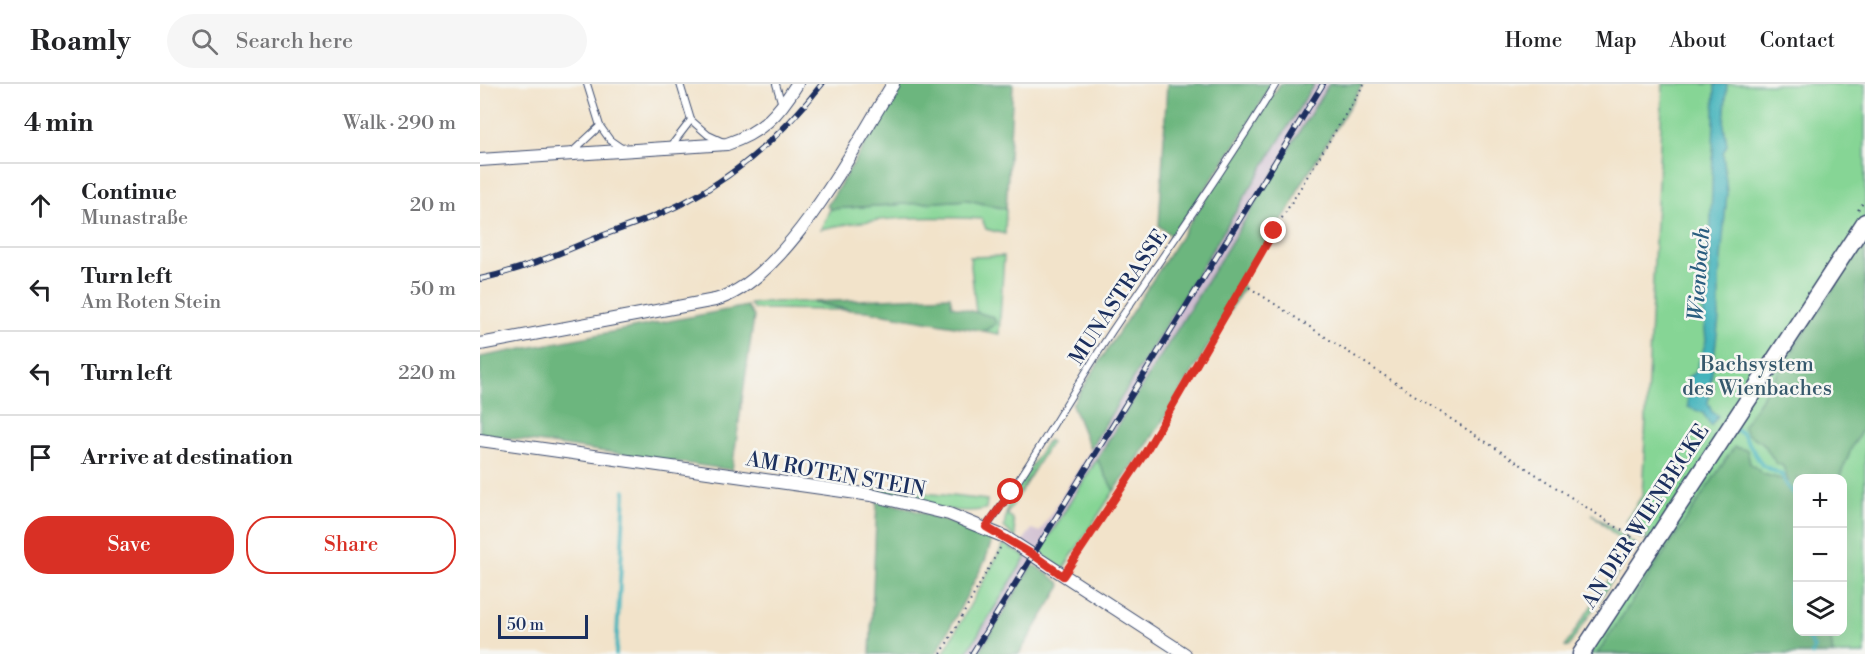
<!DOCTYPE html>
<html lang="en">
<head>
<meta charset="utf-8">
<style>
  :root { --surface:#fff; --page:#f6f6f6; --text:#202124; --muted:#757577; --line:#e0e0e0; --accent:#d93025 }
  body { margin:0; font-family:"Libre Bodoni",serif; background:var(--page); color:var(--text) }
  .controls { position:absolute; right:18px; bottom:18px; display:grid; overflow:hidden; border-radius:12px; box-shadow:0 6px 24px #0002 }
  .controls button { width:54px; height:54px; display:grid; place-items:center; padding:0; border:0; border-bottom:2px solid var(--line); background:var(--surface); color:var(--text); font:30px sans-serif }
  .scale { position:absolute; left:18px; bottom:15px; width:90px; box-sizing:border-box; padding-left:6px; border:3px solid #1b2f5e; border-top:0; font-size:16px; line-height:21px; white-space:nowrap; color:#1b2f5e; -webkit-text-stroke:4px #f6f6f2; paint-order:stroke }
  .stop { position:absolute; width:18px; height:18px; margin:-14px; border:4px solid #d93025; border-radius:50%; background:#fff }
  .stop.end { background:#d93025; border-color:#fff; box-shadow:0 2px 6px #0008 }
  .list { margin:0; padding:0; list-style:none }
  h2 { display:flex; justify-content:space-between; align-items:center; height:78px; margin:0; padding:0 24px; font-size:26px }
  h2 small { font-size:20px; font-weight:400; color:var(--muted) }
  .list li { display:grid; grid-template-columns:39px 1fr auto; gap:18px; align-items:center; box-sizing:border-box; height:84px; padding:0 24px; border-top:2px solid var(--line) }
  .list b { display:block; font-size:22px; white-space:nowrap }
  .list p { margin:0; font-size:20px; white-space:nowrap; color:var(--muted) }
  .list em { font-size:20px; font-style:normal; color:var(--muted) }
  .actions { display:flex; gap:12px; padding:18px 24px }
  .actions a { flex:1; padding:14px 0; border:2px solid var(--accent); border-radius:24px; text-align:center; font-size:21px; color:var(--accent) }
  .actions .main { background:var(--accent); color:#fff }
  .icon { flex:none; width:33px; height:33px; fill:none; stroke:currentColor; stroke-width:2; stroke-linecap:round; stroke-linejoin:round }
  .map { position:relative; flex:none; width:1385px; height:570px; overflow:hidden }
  header { display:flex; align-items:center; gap:36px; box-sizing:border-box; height:84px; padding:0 30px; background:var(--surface); border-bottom:2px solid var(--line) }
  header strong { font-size:28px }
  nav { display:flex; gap:33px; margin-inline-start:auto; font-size:21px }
  .search { width:420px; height:54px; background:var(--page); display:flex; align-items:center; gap:15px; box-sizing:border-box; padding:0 21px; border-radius:33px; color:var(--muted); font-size:22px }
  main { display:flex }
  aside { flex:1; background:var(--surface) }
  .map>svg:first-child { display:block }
  .industrial { fill:#cfbdd0 }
  .green { fill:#86d595; stroke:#50827a; stroke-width:1.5; fill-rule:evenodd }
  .forest { fill:#6cb67e; stroke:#44726e; stroke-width:1.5 }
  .water { fill:#43b3bb; stroke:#2f718c; stroke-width:1.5 }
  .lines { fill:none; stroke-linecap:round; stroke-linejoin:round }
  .stream { stroke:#43b3bb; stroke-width:4 }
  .lane-casing { stroke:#3b4a6e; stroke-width:8 }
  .street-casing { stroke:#3b4a6e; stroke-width:14 }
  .secondary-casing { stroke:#3b4a6e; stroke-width:19 }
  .path { stroke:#3b4a6e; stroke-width:2; stroke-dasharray:1.5 4.5; stroke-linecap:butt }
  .lane { stroke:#fff; stroke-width:6 }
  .street { stroke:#fff; stroke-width:12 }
  .secondary { stroke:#fff; stroke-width:16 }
  .rail-casing { stroke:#1b2f5e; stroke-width:6 }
  .rail { stroke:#f6f6f2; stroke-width:4; stroke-dasharray:11; stroke-linecap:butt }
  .route { stroke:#d93025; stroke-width:8 }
  .labels { text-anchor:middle; stroke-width:5; stroke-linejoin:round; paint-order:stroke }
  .street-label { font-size:21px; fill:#1b2f5e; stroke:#f6f6f2 }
  .park-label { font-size:21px; fill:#36586c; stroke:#f6f6f2 }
  .water-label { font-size:22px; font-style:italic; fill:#295d7f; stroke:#f6f6f2 }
</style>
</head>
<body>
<header>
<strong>Roamly</strong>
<div class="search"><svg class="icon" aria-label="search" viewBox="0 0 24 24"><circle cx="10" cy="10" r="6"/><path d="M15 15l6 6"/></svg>Search here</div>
<nav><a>Home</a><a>Map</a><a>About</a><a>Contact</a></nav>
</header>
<main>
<aside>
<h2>4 min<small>Walk · 290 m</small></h2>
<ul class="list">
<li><svg class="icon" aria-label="ahead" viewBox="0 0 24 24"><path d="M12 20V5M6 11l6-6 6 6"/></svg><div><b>Continue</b><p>Munastraße</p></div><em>20 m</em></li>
<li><svg class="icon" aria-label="left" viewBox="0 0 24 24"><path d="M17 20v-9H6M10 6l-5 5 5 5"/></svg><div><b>Turn left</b><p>Am Roten Stein</p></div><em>50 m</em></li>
<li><svg class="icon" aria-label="left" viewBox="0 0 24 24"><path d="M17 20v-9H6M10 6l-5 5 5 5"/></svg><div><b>Turn left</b></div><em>220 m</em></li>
<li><svg class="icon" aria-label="arrive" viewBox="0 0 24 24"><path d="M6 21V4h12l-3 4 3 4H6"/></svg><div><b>Arrive at destination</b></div></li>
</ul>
<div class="actions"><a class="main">Save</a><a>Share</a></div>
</aside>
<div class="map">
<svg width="1385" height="570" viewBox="0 0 1385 570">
  <rect width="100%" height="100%" fill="#f6f6f2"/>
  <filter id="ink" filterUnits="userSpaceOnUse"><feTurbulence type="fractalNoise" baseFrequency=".0167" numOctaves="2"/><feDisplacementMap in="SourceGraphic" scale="12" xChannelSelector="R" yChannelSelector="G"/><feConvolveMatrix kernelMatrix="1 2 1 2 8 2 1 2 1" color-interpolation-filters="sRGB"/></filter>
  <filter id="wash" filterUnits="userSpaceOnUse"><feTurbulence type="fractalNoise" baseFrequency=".008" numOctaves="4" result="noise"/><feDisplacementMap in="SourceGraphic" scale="24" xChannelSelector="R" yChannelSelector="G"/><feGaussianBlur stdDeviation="1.35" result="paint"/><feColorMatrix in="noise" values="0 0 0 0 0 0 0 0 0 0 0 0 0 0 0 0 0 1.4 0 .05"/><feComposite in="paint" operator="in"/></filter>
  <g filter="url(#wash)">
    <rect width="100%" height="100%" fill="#f2e3ca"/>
    <g class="industrial">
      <polygon points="834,0 849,0 559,469 542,458 552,445 560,448"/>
      <polygon points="546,473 554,477 498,570 486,570"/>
    </g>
    <g class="green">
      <path d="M1183,0H1385V570H1110L1169,455L1164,456L1169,448L1165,445L1160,454L1153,448L1161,431V420L1154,432L1145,438L1162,412ZM1318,394H1362V548H1318Z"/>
      <path d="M488,116L526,125L525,150L506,145L502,135C442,132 400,133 341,145L350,125Z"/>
      <polygon points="524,172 519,250 504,247 516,239 513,233 496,228 490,173"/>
      <polygon points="286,218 332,218 369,226 274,225 270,220"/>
      <polygon points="568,356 571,358 527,430 533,435 536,455 524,443 528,419"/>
      <polygon points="617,375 634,407 583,485 559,469"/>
      <path d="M390,403L507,416L506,425C470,433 424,415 390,403Z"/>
      <polygon points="1112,430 1156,461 1088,563 1085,562 1147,468 1144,459"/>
      <polygon points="524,460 546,473 486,570 463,570"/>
    </g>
    <g class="forest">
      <polygon points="422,0 533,0 526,125 488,116 350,125 347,122"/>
      <polygon points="687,0 792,0 762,51 693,153 679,142"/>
      <polygon points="800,0 834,0 610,365 592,320"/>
      <path d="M849,0H883L819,104L812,121L760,199L764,204C720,272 683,344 634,407L617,375Z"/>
      <polygon points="1385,157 1385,341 1373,361 1359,394 1318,394 1318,548 1350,548 1353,570 1117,570 1254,363 1267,366 1270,379 1283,390 1308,397 1303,382 1296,379 1282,358 1267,350 1263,342"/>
      <polygon points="470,212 472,222 514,233 516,240 504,247 387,227 369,226 332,218"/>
      <polygon points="267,222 274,233 252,386 0,350 0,273"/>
      <polygon points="397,417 425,423 509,451 512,456 505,477 456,570 390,570"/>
      <polygon points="556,482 579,498 581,502 539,570 498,570 551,483"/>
    </g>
    <polygon class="water" points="1235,0 1247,0 1244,41 1247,61 1243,69 1247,109 1239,197 1239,235 1228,319 1232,328 1238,332 1231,342 1223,329 1208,323 1208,315 1205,310 1208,293 1216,288 1226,257 1223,222 1229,202"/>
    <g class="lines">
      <g class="stream">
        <polyline points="1255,345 1263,350 1282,381 1302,391 1308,404 1318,413"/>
        <path d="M1318,488C1307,506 1307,518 1318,536"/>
        <polyline points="1324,548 1334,564 1332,570"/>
        <polyline points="136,570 145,407"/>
      </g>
    </g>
  </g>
  <g filter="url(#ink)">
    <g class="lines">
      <g class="lane-casing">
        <g id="lane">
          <polyline points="296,0 302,21"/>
          <polyline points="211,36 228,51 241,57"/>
          <polyline points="120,42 130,56 143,65"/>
          <polyline points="191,62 211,36 200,0"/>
          <polyline points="91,69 120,42 107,0"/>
          <path d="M506,443C552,381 589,312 632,247C687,165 745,85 796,0"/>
        </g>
      </g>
      <g class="street-casing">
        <g id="street">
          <path d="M0,76L247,60C282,48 298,31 317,0"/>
          <path d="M0,260L235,216C306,197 375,61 413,0"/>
          <polyline points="0,356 391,411 469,430 525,453 705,570"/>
        </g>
      </g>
      <g class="secondary-casing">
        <polyline id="secondary" points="1101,570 1385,138"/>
      </g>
      <g class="path">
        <polyline points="1378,126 1385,116"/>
        <polyline points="764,200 1158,457"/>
        <polyline points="1150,452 1150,443 1203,355"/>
        <polyline points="589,482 665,369 794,147 884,0"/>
        <polyline points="461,570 520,464"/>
      </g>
      <use href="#lane" class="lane"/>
      <use href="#street" class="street"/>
      <use href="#secondary" class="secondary"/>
      <g class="rail-casing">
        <g id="rail">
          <path d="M0,195C41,186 78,170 116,154C145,143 177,133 205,118C260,89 304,49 342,0"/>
          <polyline points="492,570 843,0"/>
        </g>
      </g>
      <use href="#rail" class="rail"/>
    </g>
  </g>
  <g class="lines" filter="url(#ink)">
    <polyline class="route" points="531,408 506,443 552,470 583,492 665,369 794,147"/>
  </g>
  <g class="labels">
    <g class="street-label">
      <text transform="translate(638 213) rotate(-56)" y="7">MUNASTRASSE</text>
      <text transform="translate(356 390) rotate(10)" y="7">AM ROTEN STEIN</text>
      <text transform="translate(1165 432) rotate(-57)" y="7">AN DER WIENBECKE</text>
    </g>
    <g class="park-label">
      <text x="1277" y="287">Bachsystem<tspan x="1277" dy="24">des Wienbaches</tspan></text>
    </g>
    <g class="water-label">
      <text transform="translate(1218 190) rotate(-86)" y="8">Wienbach</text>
    </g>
  </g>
</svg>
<div class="controls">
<button>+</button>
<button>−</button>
<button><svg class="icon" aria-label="layers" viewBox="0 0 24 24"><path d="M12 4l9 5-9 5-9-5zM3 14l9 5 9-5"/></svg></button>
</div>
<div class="scale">50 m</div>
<div class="stop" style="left:531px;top:408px"></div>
<div class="stop end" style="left:794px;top:147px"></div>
</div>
</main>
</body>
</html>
